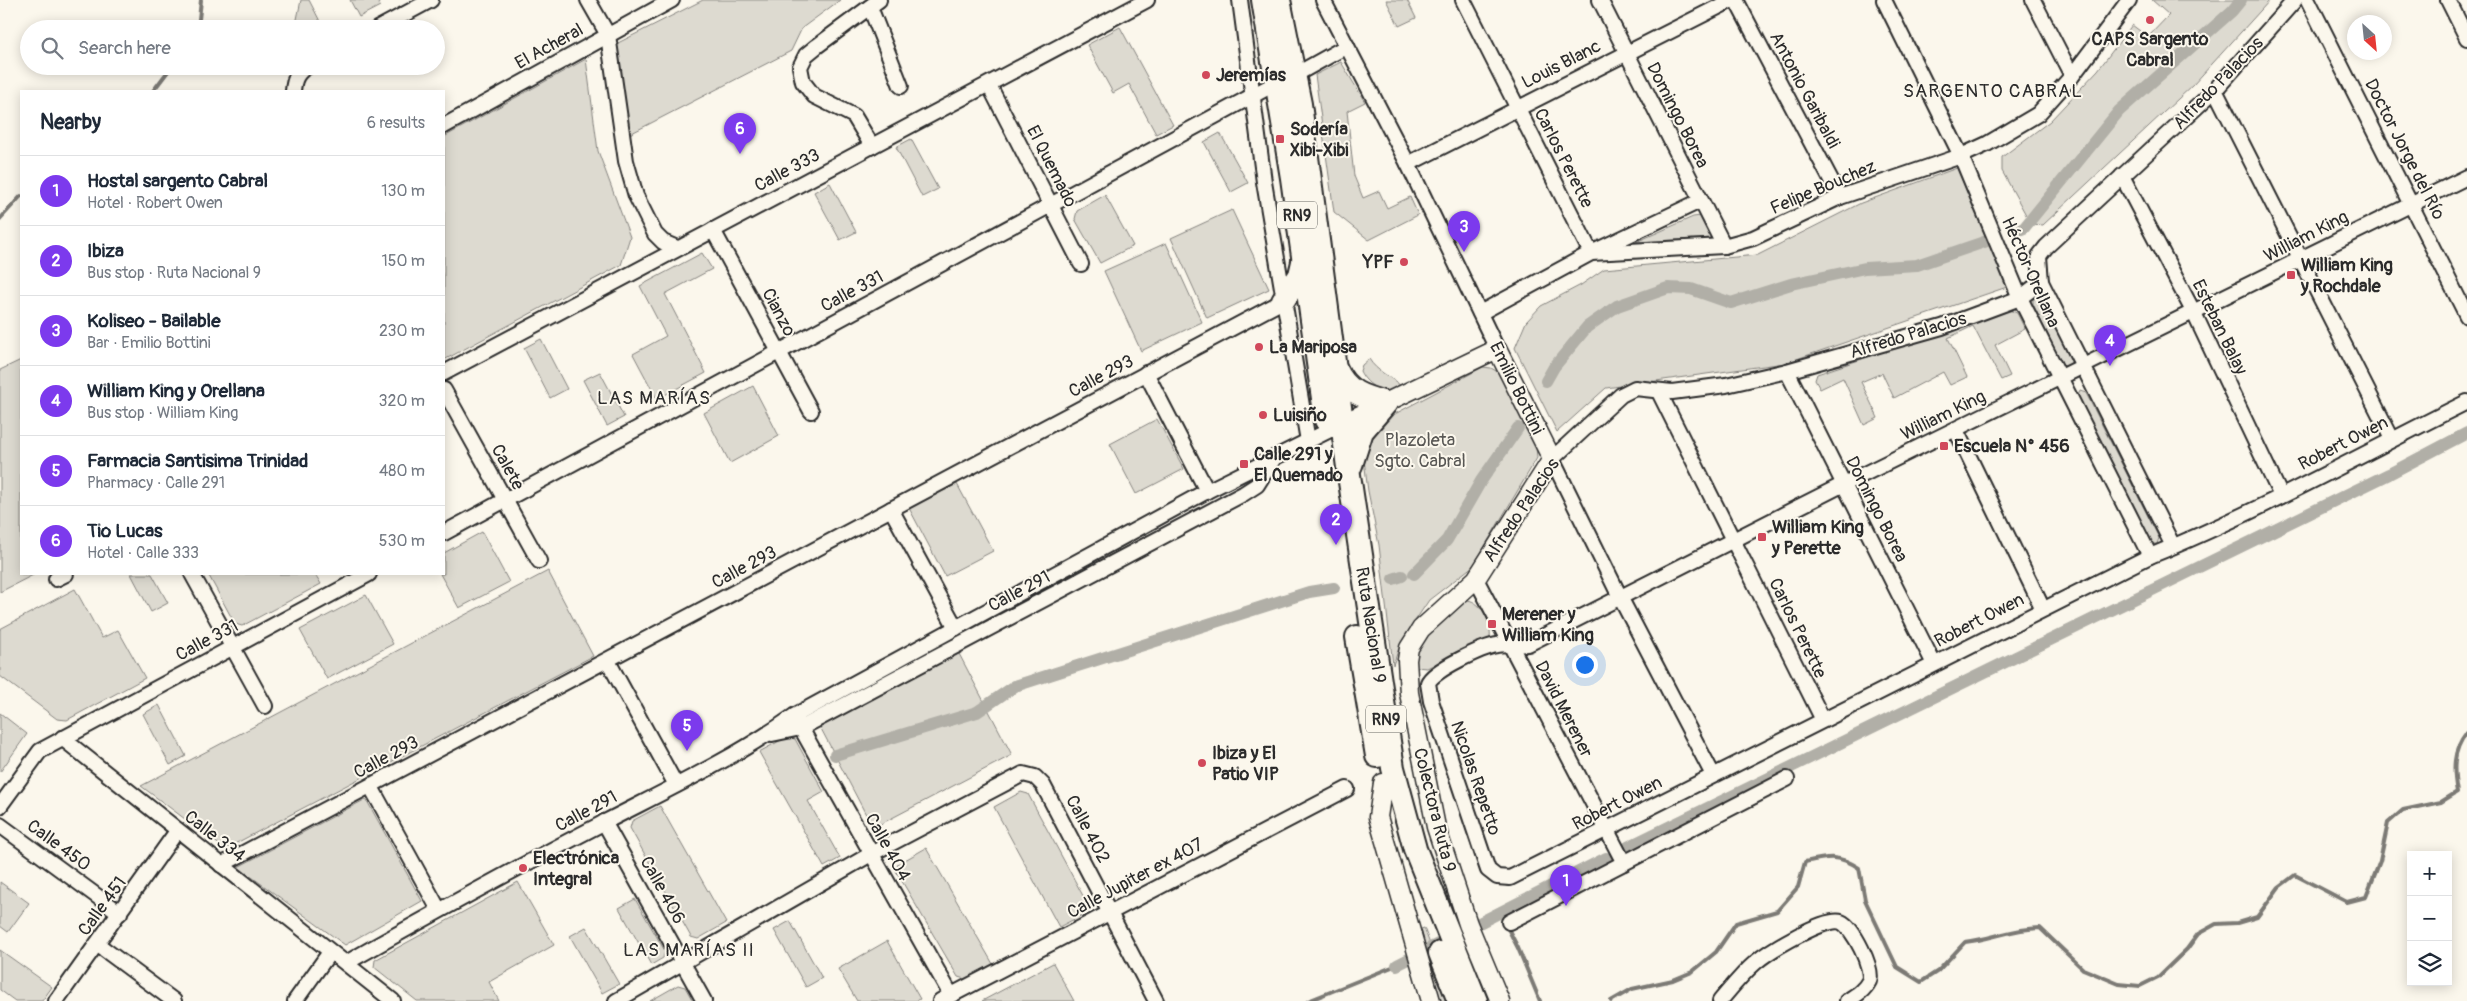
<!DOCTYPE html>
<html lang="en">
<head>
<meta charset="utf-8">
<style>
  :root { --surface:#fff; --page:#f2f2f3; --text:#1f2937; --muted:#747a83; --line:#e0e1e3; --accent:#7c3aed }
  body { margin:0; font-family:Pangolin,sans-serif; background:var(--page); color:var(--text) }
  .controls { position:absolute; right:15px; bottom:15px; display:grid; overflow:hidden; border-radius:0px; box-shadow:0 2px 12px #0003 }
  .controls button { width:45px; height:45px; display:grid; place-items:center; padding:0; border:0; border-bottom:1px solid var(--line); background:var(--surface); color:var(--text); font:25px sans-serif }
  .compass { position:absolute; left:2347px; top:15px; width:45px; height:45px; border-radius:50%; background:var(--surface); box-shadow:0 2px 12px #0003; rotate:153deg }
  .you { position:absolute; left:1584px; top:664px; width:18px; height:18px; margin:-12px; border:4px solid #fff; border-radius:50%; background:#1a73e8; box-shadow:0 0 0 8px #1a73e833 }
  .badge { display:grid; place-items:center; width:32px; height:32px; border-radius:50%; background:var(--accent); color:#fff; font-size:16px; font-weight:700 }
  .pin { position:absolute; translate:-50% -41px; filter:drop-shadow(0 1px 2px #0008) }
  .pin::after { content:''; position:absolute; top:26px; width:18px; height:15px; background:inherit; clip-path:polygon(0 0,100% 0,50% 100%) }
  .list { margin:0; padding:0; list-style:none }
  h2 { display:flex; justify-content:space-between; align-items:center; height:65px; margin:0; padding:0 20px; font-size:21px }
  h2 small { font-size:16px; font-weight:400; color:var(--muted) }
  .list li { display:grid; grid-template-columns:32px 1fr auto; gap:15px; align-items:center; box-sizing:border-box; height:70px; padding:0 20px; border-top:1px solid var(--line) }
  .list b { display:block; font-size:19px; white-space:nowrap }
  .list p { margin:0; font-size:16px; white-space:nowrap; color:var(--muted) }
  .list em { font-size:16px; font-style:normal; color:var(--muted) }
  .icon { flex:none; width:28px; height:28px; fill:none; stroke:currentColor; stroke-width:2; stroke-linecap:round; stroke-linejoin:round }
  .map { position:relative; flex:none; width:2467px; height:1001px; overflow:hidden }
  .search { position:absolute; background:var(--surface); box-shadow:0 2px 12px #0003; left:20px; top:20px; width:425px; height:55px; display:flex; align-items:center; gap:12px; box-sizing:border-box; padding:0 18px; border-radius:28px; color:var(--muted); font-size:19px }
  .panel { position:absolute; background:var(--surface); box-shadow:0 2px 12px #0003; left:20px; top:90px; width:425px; height:485px; border-radius:0px }
  .map>svg:first-child { display:block }
  .green { fill:#dddad0; stroke:#84827e }
  .lines { fill:none; stroke-linecap:round; stroke-linejoin:round }
  .stream { stroke:#7b7a75; stroke-width:4 }
  .canal { stroke:#b1afa7; stroke-width:12 }
  .minor-casing { stroke:#2b2b2b; stroke-width:18 }
  .tertiary-casing { stroke:#2b2b2b; stroke-width:21 }
  .primary-casing { stroke:#2b2b2b; stroke-width:26 }
  .minor { stroke:#fbf7ec; stroke-width:14 }
  .tertiary { stroke:#fbf7ec; stroke-width:18 }
  .primary { stroke:#fbf7ec; stroke-width:22 }
  .poi-dot { fill:#d1495b; stroke:#fbf7ec; stroke-width:2 }
  .labels { text-anchor:middle; stroke-width:4; stroke-linejoin:round; paint-order:stroke }
  .shield { fill:#fbf7ec; stroke:#696865; stroke-width:1 }
  .shield-label { font-size:16px; font-weight:bold; fill:#2b2b2b }
  .poi-label { font-size:18px; font-weight:bold; fill:#2b2b2b; stroke:#fbf7ec; text-anchor:start }
  .street-label { font-size:18px; fill:#2b2b2b; stroke:#fbf7ec }
  .park-label { font-size:18px; fill:#585754; stroke:#fbf7ec }
  .neighbourhood-label { font-size:19px; letter-spacing:1px; fill:#2b2b2b; stroke:#fbf7ec }
</style>
</head>
<body>
<div class="map">
<svg width="2467" height="1001" viewBox="0 0 2467 1001">
  <rect width="100%" height="100%" fill="#fbf7ec"/>
  <filter id="ink" filterUnits="userSpaceOnUse"><feTurbulence type="fractalNoise" baseFrequency=".02" numOctaves="2"/><feDisplacementMap in="SourceGraphic" scale="10" xChannelSelector="R" yChannelSelector="G"/><feConvolveMatrix kernelMatrix="1 2 1 2 8 2 1 2 1" color-interpolation-filters="sRGB"/></filter>
  <g filter="url(#ink)">
    <g class="green">
      <polygon points="301,0 309,0 324,29 295,29"/>
      <polygon points="350,0 377,0 380,6 359,17"/>
      <polygon points="703,0 840,0 802,28 791,51 622,138 610,47"/>
      <polygon points="1386,0 1407,0 1416,18 1399,26"/>
      <polygon points="2152,0 2270,0 2193,85 2043,225 2031,224 2002,171 2002,157 2050,121 2098,70 2132,25 2148,37 2169,15"/>
      <polygon points="1120,27 1173,125 1156,134 1129,84 1113,93 1087,45"/>
      <polygon points="586,59 598,151 630,237 621,265 444,360 444,137"/>
      <polygon points="1341,62 1365,102 1347,111 1354,176 1363,198 1379,191 1387,208 1410,197 1418,215 1369,240 1334,212 1315,75"/>
      <polygon points="1220,133 1248,183 1231,192 1204,142"/>
      <polygon points="911,139 938,189 922,197 896,147"/>
      <polygon points="1957,168 2007,287 1785,363 1606,388 1557,432 1515,348 1526,322 1541,306 1581,285 1604,269 1758,255 1861,203"/>
      <polygon points="830,183 856,232 840,240 814,192"/>
      <polygon points="1105,195 1133,246 1100,263 1075,219 1077,211"/>
      <polygon points="1232,210 1269,289 1207,318 1171,238"/>
      <polygon points="1701,216 1715,238 1636,242 1693,217"/>
      <polygon points="1166,243 1202,322 1141,351 1104,271"/>
      <polygon points="702,253 712,269 665,294 706,373 657,399 633,354 666,336 640,286"/>
      <polygon points="2039,297 2071,359 2071,364 2066,367 2062,364 2033,304 2033,299"/>
      <polygon points="2009,310 2017,313 2025,329 1995,345 2010,376 2001,380 1973,326 1948,338 1967,377 1950,385 1943,372 1894,398 1882,373 1861,382 1878,418 1864,425 1843,378 1820,389 1815,380 1817,374"/>
      <polygon points="541,339 567,389 550,398 524,348"/>
      <path d="M1369,359C1377,372 1390,376 1401,386C1385,397 1367,386 1360,371L1362,365Z"/>
      <polygon points="21,360 21,574 35,574 0,592 0,370"/>
      <polygon points="1483,367 1491,368 1503,375 1536,447 1537,458 1473,566 1429,600 1401,642 1393,665 1379,545 1368,491 1364,460 1372,439 1393,415"/>
      <polygon points="600,372 624,417 607,426 583,380"/>
      <polygon points="753,386 779,436 730,463 704,413"/>
      <polygon points="2080,391 2086,393 2159,538 2157,544 2152,544 2077,398"/>
      <polygon points="1157,419 1184,469 1136,494 1110,444"/>
      <polygon points="957,484 993,551 945,576 909,508"/>
      <polygon points="482,532 509,582 459,608 440,574 444,574 444,553"/>
      <polygon points="548,571 593,656 225,849 141,786"/>
      <polygon points="131,574 152,574 168,603 151,612"/>
      <polygon points="208,574 315,574 321,584 242,626 235,624"/>
      <polygon points="75,589 102,638 118,630 145,678 67,720 57,719 0,676 0,629"/>
      <polygon points="366,595 393,644 327,679 300,630"/>
      <path d="M1464,600C1481,598 1492,624 1490,638L1427,668L1416,667V652L1424,638Z"/>
      <polygon points="956,648 1012,755 873,828 817,721"/>
      <polygon points="159,705 186,756 170,765 143,714"/>
      <polygon points="0,713 27,734 0,772"/>
      <polygon points="787,737 795,739 824,792 808,801 840,858 824,867 759,752"/>
      <polygon points="1021,792 1028,794 1088,905 1086,913 1059,927 994,807"/>
      <polygon points="366,799 422,901 345,945 238,867"/>
      <polygon points="660,806 726,923 698,939 691,937 630,828 632,821"/>
      <polygon points="926,848 993,964 965,979 958,977 896,871 898,864"/>
      <polygon points="0,882 29,903 8,932 0,926"/>
      <polygon points="518,882 554,945 489,982 499,1001 417,1001 374,967 375,960"/>
      <polygon points="635,899 665,951 663,958 651,965 619,908"/>
      <polygon points="790,921 822,978 806,987 774,930"/>
      <polygon points="586,927 619,984 602,993 570,936"/>
      <polygon points="1424,928 1451,1001 1438,1001 1421,929"/>
      <polygon points="887,941 920,999 916,1001 857,1001 838,969"/>
      <polygon points="0,950 52,987 42,1001 15,1001 0,990"/>
      <polygon points="1053,963 1074,1001 982,1001"/>
      <polygon points="678,985 685,987 693,1001 650,1001"/>
    </g>
    <g class="lines">
      <g class="stream">
        <polyline points="198,29 201,0"/>
        <polyline points="153,91 172,66"/>
        <polyline points="0,219 21,196"/>
        <polyline points="1500,913 1518,948 1540,1001"/>
        <polyline points="1308,1001 1397,965"/>
        <path d="M1611,1001L1632,989L1673,980L1692,972L1716,952L1736,923L1777,911L1798,887L1805,862C1827,857 1839,854 1859,868L1865,900L1897,967L1921,982L1938,971L1965,942C1993,939 2010,929 2040,928L2083,969L2119,984L2140,986L2158,977L2187,949L2198,934L2216,924L2237,923L2257,917L2279,887L2295,875L2347,902L2366,897L2380,861L2388,823L2403,810L2441,802L2457,792C2453,770 2452,751 2467,732"/>
      </g>
      <g class="canal">
        <polyline points="2017,231 2024,228 2119,111 2232,11 2241,0"/>
        <polyline points="1546,381 1554,367 1587,327 1617,306 1668,288 1691,289 1731,303 1791,284 1865,268 1917,265 1987,241"/>
        <polyline points="1414,574 1447,540 1481,481 1518,428"/>
        <polyline points="1393,579 1402,576"/>
        <polyline points="835,755 977,712 1015,686 1309,592 1334,588"/>
        <polyline points="1628,847 2389,474 2467,433"/>
        <polyline points="1397,965 1606,858"/>
      </g>
      <g class="minor-casing">
        <g id="minor">
          <polyline points="588,0 608,35 626,161 636,196 655,234 663,242 677,248"/>
          <polyline points="1240,0 1264,182 1308,441"/>
          <polyline points="1323,0 1408,164 1497,349"/>
          <polyline points="1463,0 1591,253 1700,201"/>
          <polyline points="1600,0 1724,246"/>
          <polyline points="1736,0 1840,197"/>
          <polyline points="1884,0 1961,156 2020,298 2150,556"/>
          <polyline points="2033,0 2072,76"/>
          <polyline points="2308,0 2467,316"/>
          <polyline points="2448,0 2467,38"/>
          <polyline points="870,7 901,86"/>
          <polyline points="377,29 431,0"/>
          <polyline points="1295,75 1347,46"/>
          <polyline points="989,85 1081,264"/>
          <polyline points="2215,90 2392,439"/>
          <path d="M293,91C294,79 297,72 308,66"/>
          <polyline points="444,126 672,0"/>
          <polyline points="872,146 854,116 814,96 803,82 800,67 806,55 817,46 879,0"/>
          <polyline points="1408,164 1732,0"/>
          <polyline points="2122,176 2194,313 2281,496"/>
          <path d="M2467,177L1844,484L1528,644C1518,646 1508,643 1497,645C1483,647 1433,670 1428,683L1431,701L1488,870L1497,877L1510,878L2150,556C2259,512 2362,454 2467,402"/>
          <polyline points="713,230 811,411"/>
          <polyline points="2041,282 2173,546"/>
          <polyline points="1480,313 1591,253 1724,246 1753,238 1840,197 1961,156 1987,144 2038,114 2072,76 2129,0"/>
          <polyline points="1787,371 1934,664"/>
          <polyline points="444,373 1147,0"/>
          <polyline points="1146,373 1207,491"/>
          <polyline points="444,390 539,561"/>
          <polyline points="1659,392 1823,720"/>
          <polyline points="1956,430 2043,609"/>
          <polyline points="891,509 956,628"/>
          <polyline points="444,533 1278,82"/>
          <polyline points="192,574 265,706"/>
          <polyline points="56,579 66,574"/>
          <polyline points="1476,579 1624,863"/>
          <polyline points="608,661 676,785"/>
          <polyline points="797,721 951,995"/>
          <polyline points="772,734 801,728 1243,494 1257,485 1274,458"/>
          <polyline points="62,738 393,1001"/>
          <polyline points="1713,775 1620,597 1552,459 1621,395 1635,388 1672,392 1726,385 1787,371 1942,327 2020,298 2041,282 2039,256 2046,247 2215,90 2295,0"/>
          <polyline points="371,787 439,910"/>
          <polyline points="0,806 40,751 369,574"/>
          <polyline points="604,822 704,1001"/>
          <polyline points="0,825 120,913"/>
          <polyline points="221,865 1283,301"/>
          <polyline points="1509,922 1787,779"/>
          <polyline points="97,944 174,1001"/>
          <path d="M346,963C431,915 518,867 605,822C669,789 735,758 794,716L1207,491L1328,431"/>
          <polyline points="56,1001 177,831"/>
          <polyline points="295,1001 330,952"/>
          <polyline points="616,1001 871,854 1023,774 1035,777 1043,785 1156,1001"/>
          <polyline points="940,1001 1347,789"/>
          <path d="M1720,1001C1732,987 1742,974 1756,962C1769,951 1826,916 1841,922C1853,927 1874,969 1869,981C1864,991 1855,996 1847,1001"/>
        </g>
      </g>
      <g class="tertiary-casing">
        <g id="tertiary">
          <polyline points="1333,428 1497,349 1552,459 1476,579 1421,629 1409,648 1407,660 1409,693 1436,827 1468,924 1500,1001"/>
          <polyline points="1383,783 1378,817 1431,1001"/>
        </g>
      </g>
      <g class="primary-casing">
        <g id="primary">
          <polyline points="1263,0 1292,178 1326,420"/>
          <polyline points="1279,0 1300,104 1349,475 1393,768 1415,849 1476,1001"/>
          <polyline points="1283,301 1300,275 1303,262"/>
          <path d="M1336,369C1346,392 1363,397 1386,403L1362,431L1351,465"/>
          <polyline points="1357,637 1377,756"/>
          <polyline points="1440,953 1459,1001"/>
        </g>
      </g>
      <use href="#minor" class="minor"/>
      <use href="#tertiary" class="tertiary"/>
      <use href="#primary" class="primary"/>
    </g>
  </g>
  <g class="poi-dot">
    <circle cx="2150" cy="20" r="5"/>
    <circle cx="1206" cy="75" r="5"/>
    <rect x="1275" y="134" width="10" height="10" rx="2.5"/>
    <circle cx="1404" cy="262" r="5"/>
    <rect x="2286" y="270" width="10" height="10" rx="2.5"/>
    <circle cx="1259" cy="347" r="5"/>
    <circle cx="1263" cy="415" r="5"/>
    <rect x="1939" y="441" width="10" height="10" rx="2.5"/>
    <rect x="1239" y="459" width="10" height="10" rx="2.5"/>
    <rect x="1757" y="532" width="10" height="10" rx="2.5"/>
    <rect x="1487" y="619" width="10" height="10" rx="2.5"/>
    <circle cx="1202" cy="763" r="5"/>
    <circle cx="523" cy="868" r="5"/>
  </g>
  <g class="labels">
    <g class="shield">
      <rect x="1277" y="201.5" width="40" height="27" rx="4"/>
      <rect x="1366" y="705.5" width="40" height="27" rx="4"/>
    </g>
    <g class="shield-label">
      <text x="1297" y="221">RN9</text>
      <text x="1386" y="725">RN9</text>
    </g>
    <g class="poi-label">
      <text x="2150" y="45" text-anchor="middle">CAPS Sargento<tspan x="2150" dy="21">Cabral</tspan></text>
      <text x="1216" y="81">Jeremías</text>
      <text x="1290" y="135">Sodería<tspan x="1290" dy="21">Xibi-Xibi</tspan></text>
      <text x="1394" y="268" text-anchor="end">YPF</text>
      <text x="2301" y="271">William King<tspan x="2301" dy="21">y Rochdale</tspan></text>
      <text x="1269" y="353">La Mariposa</text>
      <text x="1273" y="421">Luisiño</text>
      <text x="1954" y="452">Escuela N° 456</text>
      <text x="1254" y="460">Calle 291 y<tspan x="1254" dy="21">El Quemado</tspan></text>
      <text x="1772" y="533">William King<tspan x="1772" dy="21">y Perette</tspan></text>
      <text x="1502" y="620">Merener y<tspan x="1502" dy="21">William King</tspan></text>
      <text x="1212" y="759">Ibiza y El<tspan x="1212" dy="21">Patio VIP</tspan></text>
      <text x="533" y="864">Electrónica<tspan x="533" dy="21">Integral</tspan></text>
    </g>
    <g class="street-label">
      <text transform="translate(549 46) rotate(-29)" y="6">El Acheral</text>
      <text transform="translate(1561 64) rotate(-27)" y="6">Louis Blanc</text>
      <text transform="translate(2218 83) rotate(-46)" y="6">Alfredo Palacios</text>
      <text transform="translate(1805 90) rotate(62)" y="6">Antonio Garibaldi</text>
      <text transform="translate(1678 115) rotate(63)" y="6">Domingo Borea</text>
      <text transform="translate(2405 149) rotate(63)" y="6">Doctor Jorge del Río</text>
      <text transform="translate(1564 158) rotate(63)" y="6">Carlos Perette</text>
      <text transform="translate(1052 166) rotate(63)" y="6">El Quemado</text>
      <text transform="translate(787 170) rotate(-28)" y="6">Calle 333</text>
      <text transform="translate(1823 187) rotate(-23)" y="6">Felipe Bouchez</text>
      <text transform="translate(2306 236) rotate(-27)" y="6">William King</text>
      <text transform="translate(2031 272) rotate(66)" y="6">Héctor Orellana</text>
      <text transform="translate(852 291) rotate(-28)" y="6">Calle 331</text>
      <text transform="translate(779 312) rotate(62)" y="6">Cianzo</text>
      <text transform="translate(2220 327) rotate(64)" y="6">Esteban Balay</text>
      <text transform="translate(1908 335) rotate(-17)" y="6">Alfredo Palacios</text>
      <text transform="translate(1101 376) rotate(-28)" y="6">Calle 293</text>
      <text transform="translate(1517 388) rotate(64)" y="6">Emilio Bottini</text>
      <text transform="translate(1943 415) rotate(-26)" y="6">William King</text>
      <text transform="translate(2343 443) rotate(-27)" y="6">Robert Owen</text>
      <text transform="translate(508 467) rotate(61)" y="6">Calete</text>
      <text transform="translate(1877 509) rotate(63)" y="6">Domingo Borea</text>
      <text transform="translate(1521 510) rotate(-56)" y="6">Alfredo Palacios</text>
      <text transform="translate(744 567) rotate(-28)" y="6">Calle 293</text>
      <text transform="translate(1019 591) rotate(-28)" y="6">Calle 291</text>
      <text transform="translate(1979 620) rotate(-27)" y="6">Robert Owen</text>
      <text transform="translate(1371 625) rotate(81)" y="6">Ruta Nacional 9</text>
      <text transform="translate(1798 628) rotate(64)" y="6">Carlos Perette</text>
      <text transform="translate(207 640) rotate(-28)" y="6">Calle 331</text>
      <text transform="translate(1564 709) rotate(63)" y="6">David Merener</text>
      <text transform="translate(386 757) rotate(-28)" y="6">Calle 293</text>
      <text transform="translate(1476 778) rotate(71)" y="6">Nicolas Repetto</text>
      <text transform="translate(1617 803) rotate(-27)" y="6">Robert Owen</text>
      <text transform="translate(1435 810) rotate(76)" y="6">Colectora Ruta 9</text>
      <text transform="translate(586 811) rotate(-28)" y="6">Calle 291</text>
      <text transform="translate(1088 829) rotate(62)" y="6">Calle 402</text>
      <text transform="translate(215 836) rotate(38)" y="6">Calle 334</text>
      <text transform="translate(59 845) rotate(36)" y="6">Calle 450</text>
      <text transform="translate(888 847) rotate(61)" y="6">Calle 404</text>
      <text transform="translate(1135 878) rotate(-28)" y="6">Calle Jupiter ex 407</text>
      <text transform="translate(663 890) rotate(61)" y="6">Calle 406</text>
      <text transform="translate(102 906) rotate(-54)" y="6">Calle 451</text>
    </g>
    <g class="park-label">
      <text x="1420" y="446">Plazoleta<tspan x="1420" dy="21">Sgto. Cabral</tspan></text>
    </g>
    <g class="neighbourhood-label">
      <text x="1993" y="97">SARGENTO CABRAL</text>
      <text x="654" y="404">LAS MARÍAS</text>
      <text x="689" y="956">LAS MARÍAS II</text>
    </g>
  </g>
</svg>
<div class="controls">
<button>+</button>
<button>−</button>
<button><svg class="icon" aria-label="layers" viewBox="0 0 24 24"><path d="M12 4l9 5-9 5-9-5zM3 14l9 5 9-5"/></svg></button>
</div>
<svg class="compass" viewBox="-18 -18 36 36"><path d="M0-13l5 13h-10z" fill="#e53935"/><path d="M0 13l5-13h-10z" fill="#747a83"/></svg>
<div class="you"></div>
<div class="pin badge" style="left:1566px;top:906px">1</div>
<div class="pin badge" style="left:1336px;top:545px">2</div>
<div class="pin badge" style="left:1464px;top:252px">3</div>
<div class="pin badge" style="left:2110px;top:366px">4</div>
<div class="pin badge" style="left:687px;top:751px">5</div>
<div class="pin badge" style="left:740px;top:154px">6</div>
<div class="search"><svg class="icon" aria-label="search" viewBox="0 0 24 24"><circle cx="10" cy="10" r="6"/><path d="M15 15l6 6"/></svg>Search here</div>
<section class="panel">
<h2>Nearby<small>6 results</small></h2>
<ul class="list">
<li><span class="badge">1</span><div><b>Hostal sargento Cabral</b><p>Hotel · Robert Owen</p></div><em>130 m</em></li>
<li><span class="badge">2</span><div><b>Ibiza</b><p>Bus stop · Ruta Nacional 9</p></div><em>150 m</em></li>
<li><span class="badge">3</span><div><b>Koliseo - Bailable</b><p>Bar · Emilio Bottini</p></div><em>230 m</em></li>
<li><span class="badge">4</span><div><b>William King y Orellana</b><p>Bus stop · William King</p></div><em>320 m</em></li>
<li><span class="badge">5</span><div><b>Farmacia Santisima Trinidad</b><p>Pharmacy · Calle 291</p></div><em>480 m</em></li>
<li><span class="badge">6</span><div><b>Tio Lucas</b><p>Hotel · Calle 333</p></div><em>530 m</em></li>
</ul>
</section>
</div>
</body>
</html>
